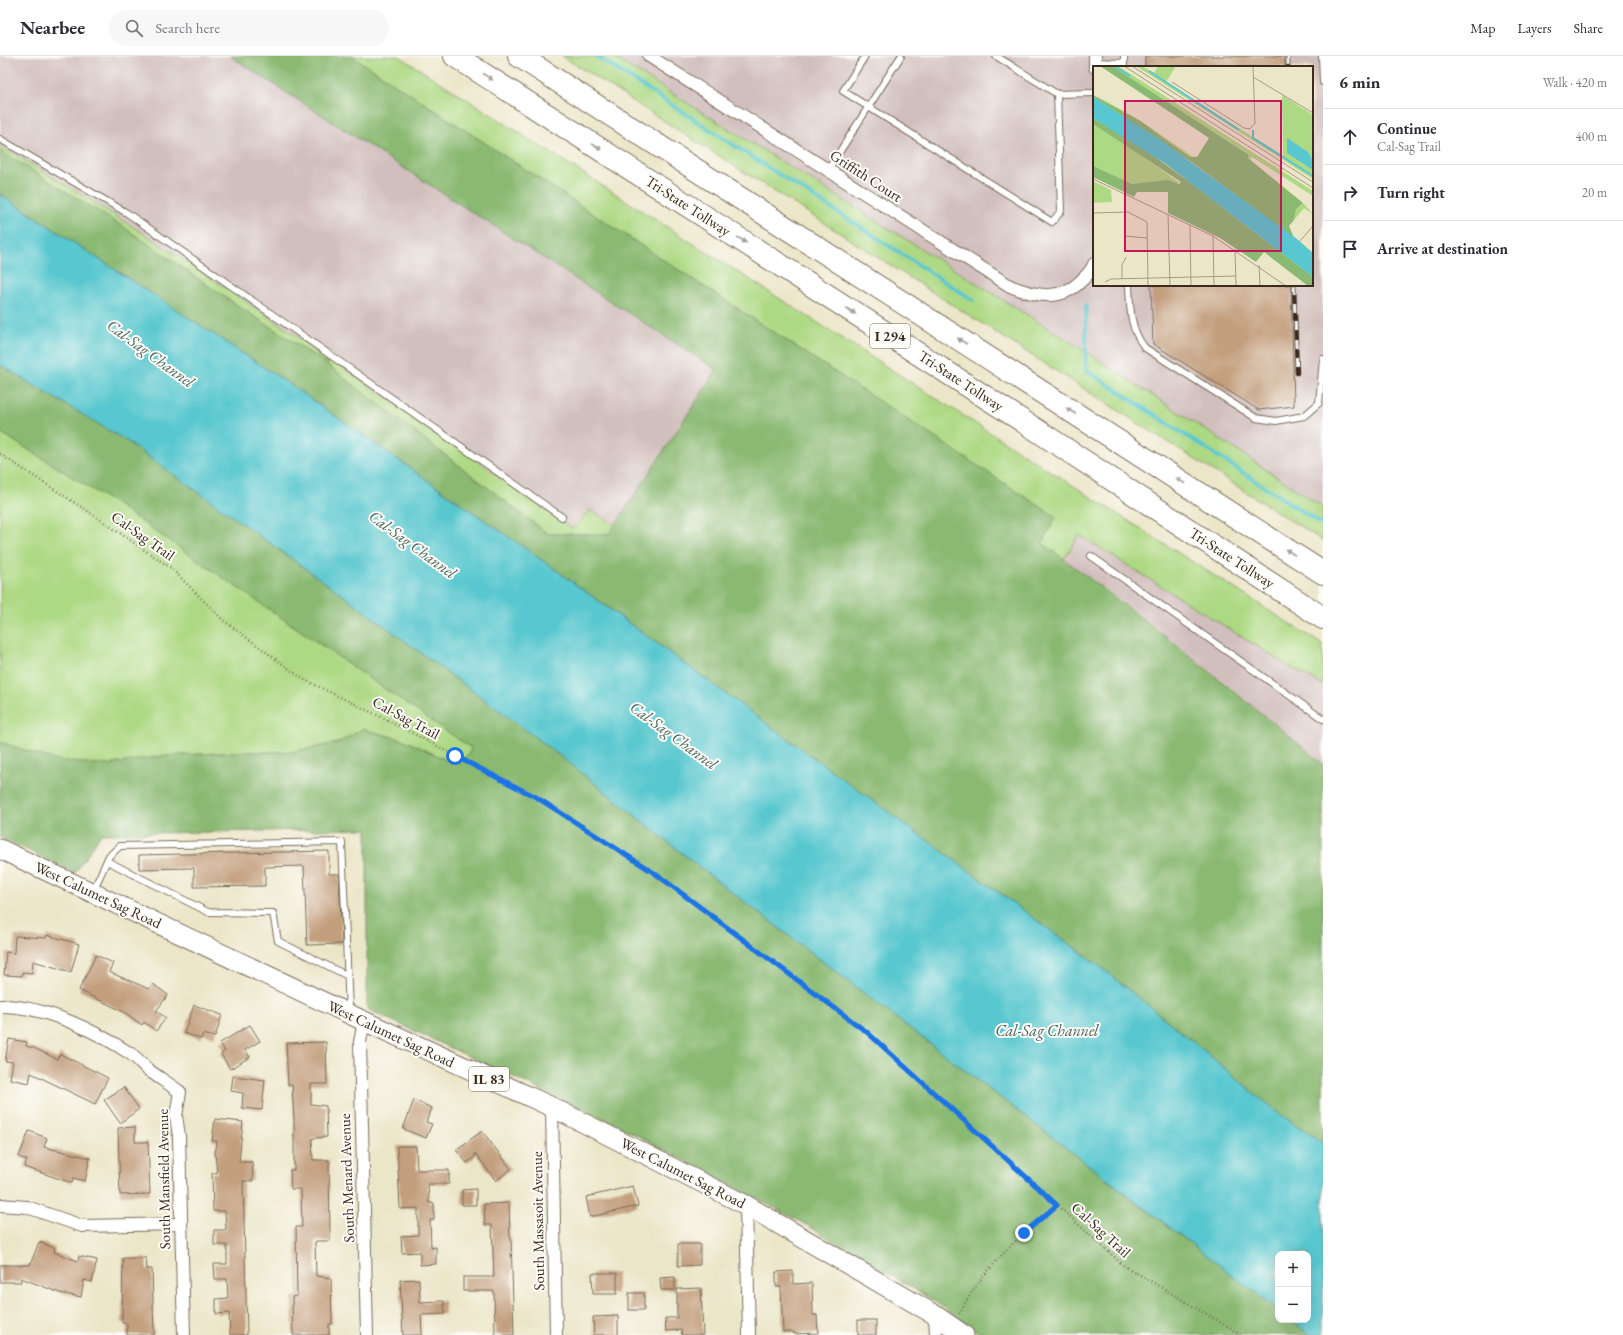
<!DOCTYPE html>
<html lang="en">
<head>
<meta charset="utf-8">
<style>
  :root { --surface:#fff; --page:#f7f7f7; --text:#2b2b33; --muted:#7c7c81; --line:#e1e1e2 }
  body { margin:0; font-family:"EB Garamond",serif; background:var(--page); color:var(--text) }
  .controls { position:absolute; right:12px; bottom:12px; display:grid; overflow:hidden; border-radius:8px; box-shadow:0 4px 16px #0002 }
  .controls button { width:36px; height:36px; display:grid; place-items:center; padding:0; border:0; border-bottom:1px solid var(--line); background:var(--surface); color:var(--text); font:20px sans-serif }
  .stop { position:absolute; width:12px; height:12px; margin:-9px; border:3px solid #1a73e8; border-radius:50%; background:#fff }
  .stop.end { background:#1a73e8; border-color:#fff; box-shadow:0 1px 4px #0008 }
  .list { margin:0; padding:0; list-style:none }
  h2 { display:flex; justify-content:space-between; align-items:center; height:52px; margin:0; padding:0 16px; font-size:17px }
  h2 small { font-size:13px; font-weight:400; color:var(--muted) }
  .list li { display:grid; grid-template-columns:26px 1fr auto; gap:12px; align-items:center; box-sizing:border-box; height:56px; padding:0 16px; border-top:1px solid var(--line) }
  .list b { display:block; font-size:15px; white-space:nowrap }
  .list p { margin:0; font-size:13px; white-space:nowrap; color:var(--muted) }
  .list em { font-size:13px; font-style:normal; color:var(--muted) }
  .icon { flex:none; width:22px; height:22px; fill:none; stroke:currentColor; stroke-width:2; stroke-linecap:round; stroke-linejoin:round }
  .map { position:relative; flex:none; width:1323px; height:1279px; overflow:hidden }
  header { display:flex; align-items:center; gap:24px; box-sizing:border-box; height:56px; padding:0 20px; background:var(--surface); border-bottom:1px solid var(--line) }
  header strong { font-size:19px }
  nav { display:flex; gap:22px; margin-inline-start:auto; font-size:14px }
  .search { width:280px; height:36px; background:var(--page); display:flex; align-items:center; gap:10px; box-sizing:border-box; padding:0 14px; border-radius:22px; color:var(--muted); font-size:15px }
  main { display:flex }
  aside { flex:1; background:var(--surface) }
  .map>svg:first-child { display:block }
  .industrial { fill:#d1bfbe; fill-rule:evenodd }
  .green { fill:#aed984; stroke:#748251 }
  .forest { fill:#8ab972; stroke:#627248 }
  .water { fill:#59c7cf; stroke:#4a7876 }
  .lines { fill:none; stroke-linecap:round; stroke-linejoin:round }
  .stream { stroke:#59c7cf; stroke-width:4 }
  .building { fill:#c39f7e }
  .lane-casing { stroke:#796c5a; stroke-width:8 }
  .street-casing { stroke:#796c5a; stroke-width:14 }
  .primary-casing { stroke:#796c5a; stroke-width:21 }
  .highway-casing { stroke:#796c5a; stroke-width:24 }
  .path { stroke:#796c5a; stroke-width:2.5; stroke-dasharray:1 3; stroke-linecap:butt }
  .lane { stroke:#fff; stroke-width:6 }
  .street { stroke:#fff; stroke-width:12 }
  .primary { stroke:#fff; stroke-width:19 }
  .highway { stroke:#fff; stroke-width:22 }
  .rail-casing { stroke:#3b2a1e; stroke-width:4.5 }
  .rail { stroke:#fdfcf7; stroke-width:3; stroke-dasharray:9; stroke-linecap:butt }
  .oneway { fill:#a79f9a }
  .route { stroke:#1a73e8; stroke-width:5 }
  .labels { text-anchor:middle; stroke-width:4; stroke-linejoin:round; paint-order:stroke }
  .shield { fill:#fdfcf7; stroke:#75695f; stroke-width:1 }
  .shield-label { font-size:14px; font-weight:bold; fill:#3b2a1e }
  .street-label { font-size:15px; fill:#3b2a1e; stroke:#fdfcf7 }
  .water-label { font-size:16px; font-style:italic; fill:#46615c; stroke:#fdfcf7 }
  .inset-river { fill:none; stroke:#59c7cf; stroke-width:2 }
  .inset-road { fill:none; stroke:#a59b85; stroke-width:1 }
  .view { fill:#c2185b; fill-opacity:0.15; stroke:#c2185b; stroke-width:2 }
  .inset-edge { fill:none; stroke:#3b2a1e; stroke-width:2 }
</style>
</head>
<body>
<header>
<strong>Nearbee</strong>
<div class="search"><svg class="icon" aria-label="search" viewBox="0 0 24 24"><circle cx="10" cy="10" r="6"/><path d="M15 15l6 6"/></svg>Search here</div>
<nav><a>Map</a><a>Layers</a><a>Share</a></nav>
</header>
<main>
<div class="map">
<svg width="1323" height="1279" viewBox="0 0 1323 1279">
  <rect width="100%" height="100%" fill="#fdfcf7"/>
  <filter id="ink" filterUnits="userSpaceOnUse"><feTurbulence type="fractalNoise" baseFrequency=".025" numOctaves="2"/><feDisplacementMap in="SourceGraphic" scale="8" xChannelSelector="R" yChannelSelector="G"/><feConvolveMatrix kernelMatrix="1 2 1 2 8 2 1 2 1" color-interpolation-filters="sRGB"/></filter>
  <filter id="wash" filterUnits="userSpaceOnUse"><feTurbulence type="fractalNoise" baseFrequency=".012" numOctaves="4" result="noise"/><feDisplacementMap in="SourceGraphic" scale="16" xChannelSelector="R" yChannelSelector="G"/><feGaussianBlur stdDeviation="0.9" result="paint"/><feColorMatrix in="noise" values="0 0 0 0 0 0 0 0 0 0 0 0 0 0 0 0 0 1.4 0 .05"/><feComposite in="paint" operator="in"/></filter>
  <g filter="url(#wash)">
    <rect width="100%" height="100%" fill="#ece6c9"/>
    <g class="industrial">
      <polygon points="0,0 230,0 717,314 616,469 590,454 573,473 420,363 183,203 37,112 0,90"/>
      <path d="M612,0H1323V451L1085,295ZM1094,11H1312V229H1094Z"/>
      <polygon points="1078,479 1290,611 1323,629 1323,708 1234,634 1120,544 1064,503"/>
    </g>
    <g class="green">
      <polygon points="352,0 399,0 1323,589 1323,629 1290,611 1079,479 1064,503 1042,487 1055,461"/>
      <polygon points="562,0 612,0 1085,295 1323,451 1323,485"/>
      <path d="M0,90C95,144 185,204 275,265C375,333 474,402 573,473L590,454L616,469L610,478H548L321,304L226,242L122,170L0,95Z"/>
      <polygon points="0,376 116,448 444,673 471,692 469,698 455,708 404,684 363,673 338,687 291,696 237,696 162,700 107,709 55,704 0,686"/>
    </g>
    <g class="forest">
      <path d="M230,0H352L1056,461L1042,487C1139,558 1231,632 1323,708V1087L1274,1054L1202,993L1097,908L552,511L288,327L0,138V95L122,170L226,242L321,304L548,478H609L717,314Z"/>
      <polygon points="0,309 125,384 344,540 559,699 703,814 1278,1254 1278,1264 1291,1264 1311,1279 983,1279 931,1243 805,1168 621,1071 367,953 367,773 101,778 75,817 0,781 0,686 55,704 107,709 162,700 237,696 291,696 338,687 362,673 404,684 455,708 469,698 471,692 116,448 0,376"/>
    </g>
    <polygon class="water" points="0,138 288,327 552,511 1097,908 1202,993 1274,1054 1323,1087 1323,1279 1311,1279 1291,1264 1308,1264 1308,1198 1278,1198 1278,1254 703,814 559,699 344,540 125,384 0,309"/>
    <g class="lines">
      <g class="stream">
        <polyline points="596,0 973,244"/>
        <polyline points="1086,249 1086,314 1323,469"/>
      </g>
    </g>
    <g id="blocks">
      <g class="building">
        <polygon points="1145,0 1284,0 1285,11 1145,11"/>
        <polygon points="1151,229 1291,229 1294,350 1259,354 1153,288"/>
        <polygon points="329,795 329,818 339,818 342,888 307,889 304,810 265,811 265,830 194,831 194,812 139,813 139,799"/>
        <polygon points="47,879 79,888 71,916 33,905 32,917 22,916 22,920 4,919 6,896 14,897 15,880 46,882"/>
        <polygon points="96,899 113,907 109,916 149,933 153,928 168,939 156,955 166,962 156,975 144,966 142,969 124,956 79,934"/>
        <polygon points="194,949 222,959 215,981 203,978 201,983 184,977"/>
        <polygon points="250,969 260,985 245,994 250,1001 230,1013 221,998 225,995 220,987"/>
        <polygon points="9,983 27,986 26,990 34,992 57,1003 60,998 108,1022 95,1048 31,1017 29,1027 10,1023 13,1006 5,1005"/>
        <polygon points="326,986 327,1028 311,1028 311,1048 326,1050 327,1081 314,1082 312,1083 313,1104 329,1104 330,1185 316,1185 315,1186 316,1220 331,1222 332,1268 329,1268 329,1279 293,1279 292,1241 297,1240 296,1171 302,1171 301,1133 291,1133 290,1114 294,1114 294,1064 292,1029 288,1029 286,987"/>
        <polygon points="233,1020 265,1024 262,1054 242,1052 243,1037 231,1035"/>
        <polygon points="124,1031 139,1053 120,1067 104,1044"/>
        <polygon points="414,1044 432,1052 426,1066 432,1068 426,1082 403,1073"/>
        <polygon points="215,1063 243,1066 239,1106 252,1106 253,1125 243,1125 247,1279 230,1279 229,1257 216,1258 216,1243 228,1242 227,1223 215,1223 214,1208 227,1208 227,1189 214,1189 214,1174 226,1174 225,1155 213,1155 212,1117 217,1117 215,1097 217,1085 212,1085"/>
        <polygon points="135,1071 135,1086 148,1086 150,1138 120,1139 118,1072"/>
        <polygon points="29,1075 47,1082 44,1091 90,1102 85,1125 73,1122 72,1127 24,1111 27,1104 19,1101"/>
        <polygon points="482,1075 511,1113 496,1125 475,1097 475,1101 467,1107 456,1094"/>
        <polygon points="397,1090 416,1090 417,1114 449,1114 449,1128 428,1128 429,1147 434,1147 434,1164 430,1164 431,1192 436,1191 436,1208 420,1209 420,1196 402,1197 401,1180 418,1179 418,1152 400,1153"/>
        <polygon points="633,1130 638,1150 590,1161 586,1141"/>
        <polygon points="476,1133 476,1149 462,1149 462,1134"/>
        <polygon points="509,1147 510,1182 511,1182 514,1279 495,1279 494,1235 463,1235 463,1221 494,1221 492,1169 485,1169 484,1148"/>
        <polygon points="39,1186 55,1192 54,1196 78,1205 79,1200 97,1204 92,1226 84,1224 81,1241 60,1237 21,1222 21,1226 0,1226 0,1209 30,1209"/>
        <polygon points="678,1188 700,1188 700,1209 678,1210"/>
        <polygon points="123,1202 146,1202 147,1213 152,1213 154,1279 127,1279 127,1267 122,1267"/>
        <polygon points="793,1215 793,1228 812,1227 813,1259 817,1259 818,1277 794,1278 794,1276 783,1276 781,1231 776,1231 776,1216"/>
        <polygon points="592,1217 617,1217 617,1238 593,1238"/>
        <polygon points="675,1221 675,1234 661,1234 660,1222"/>
        <polygon points="419,1223 420,1246 444,1245 445,1258 421,1259 422,1279 403,1279 400,1224"/>
        <polygon points="701,1232 703,1279 682,1279 681,1274 666,1275 665,1262 677,1262 677,1233"/>
        <rect x="629" y="1237" width="15" height="17"/>
        <polygon points="618,1260 618,1279 594,1279 593,1261"/>
        <rect x="858" y="1264" width="18" height="15"/>
      </g>
    </g>
  </g>
  <g filter="url(#ink)">
    <use href="#blocks" fill-opacity="0" stroke="#796c5a" stroke-width="1"/>
    <g class="lines">
      <g class="lane-casing">
        <g id="lane">
          <polyline points="865,0 843,35 1052,166 1061,155 1057,38"/>
          <polyline points="996,0 1057,38 1094,37"/>
          <polyline points="1124,0 1124,11"/>
          <polyline points="1322,0 1323,26"/>
          <polyline points="1095,6 1124,7"/>
          <polyline points="0,83 127,157 562,461"/>
          <polyline points="828,114 901,0"/>
          <path d="M1129,229C1130,253 1130,273 1145,292L1256,362L1276,365L1304,360L1319,347L1323,303"/>
          <polyline points="1091,500 1323,663"/>
          <polyline points="107,805 208,856 273,857 278,885 348,920"/>
          <polyline points="93,835 109,800 120,790 342,786 349,955"/>
        </g>
      </g>
      <g class="street-casing">
        <g id="street">
          <path d="M649,0L1010,230C1035,240 1060,246 1081,225C1086,220 1092,215 1094,208"/>
          <polyline points="1095,0 1095,11"/>
          <path d="M0,950C43,949 96,975 131,998C137,1002 142,1008 147,1013C158,1021 169,1028 180,1036L176,1060L179,1080L184,1279"/>
          <polyline points="364,965 360,986 367,1279"/>
          <polyline points="552,1051 556,1279"/>
          <polyline points="0,1149 27,1151 82,1170 181,1168"/>
          <polyline points="746,1149 749,1279"/>
          <polyline points="935,1259 936,1279"/>
        </g>
      </g>
      <g class="primary-casing">
        <polyline id="primary" points="0,793 364,965 552,1051 746,1149 935,1259 964,1279"/>
      </g>
      <g class="highway-casing">
        <g id="highway">
          <polyline points="455,0 1035,373 1323,562"/>
          <polyline points="519,0 1323,517"/>
        </g>
      </g>
      <g class="path">
        <polyline points="0,398 89,456 171,512 224,565 303,623 377,659 536,741 656,818 868,977 1123,1209 1232,1273 1240,1279"/>
        <path d="M959,1258C982,1214 1019,1180 1057,1149"/>
      </g>
      <use href="#lane" class="lane"/>
      <use href="#street" class="street"/>
      <use href="#primary" class="primary"/>
      <use href="#highway" class="highway"/>
      <g class="rail-casing">
        <g id="rail">
          <polyline points="1288,0 1288,11"/>
          <polyline points="1294,229 1297,317"/>
        </g>
      </g>
      <use href="#rail" class="rail"/>
    </g>
    <defs><path id="oneway-solid" d="M-6-.8H1V-3.2L6.5 0L1 3.2V.8H-6Z"/></defs>
    <g class="oneway">
      <use href="#oneway-solid" transform="translate(488 21) rotate(33)"/>
      <use href="#oneway-solid" transform="translate(597 91) rotate(33)"/>
      <use href="#oneway-solid" transform="translate(742 184) rotate(33)"/>
      <use href="#oneway-solid" transform="translate(851 255) rotate(33)"/>
      <use href="#oneway-solid" transform="translate(962 285) rotate(-147)"/>
      <use href="#oneway-solid" transform="translate(1071 355) rotate(-147)"/>
      <use href="#oneway-solid" transform="translate(1181 425) rotate(-147)"/>
      <use href="#oneway-solid" transform="translate(1290 496) rotate(-147)"/>
    </g>
  </g>
  <g class="lines" filter="url(#ink)">
    <polyline class="route" points="455,700 536,741 656,818 868,977 1057,1149 1024,1177"/>
  </g>
  <g class="labels">
    <g class="shield">
      <rect x="870" y="268" width="40" height="24" rx="3"/>
      <rect x="469" y="1011" width="40" height="24" rx="3"/>
    </g>
    <g class="shield-label">
      <text x="890" y="285">I 294</text>
      <text x="489" y="1028">IL 83</text>
    </g>
    <g class="street-label">
      <text transform="translate(866 120) rotate(33)" y="5">Griffith Court</text>
      <text transform="translate(688 150) rotate(33)" y="5">Tri-State Tollway</text>
      <text transform="translate(961 325) rotate(33)" y="5">Tri-State Tollway</text>
      <text transform="translate(143 480) rotate(35)" y="5">Cal-Sag Trail</text>
      <text transform="translate(1232 502) rotate(33)" y="5">Tri-State Tollway</text>
      <text transform="translate(406 662) rotate(28)" y="5">Cal-Sag Trail</text>
      <text transform="translate(98 839) rotate(25)" y="5">West Calumet Sag Road</text>
      <text transform="translate(391 978) rotate(25)" y="5">West Calumet Sag Road</text>
      <text transform="translate(683 1117) rotate(27)" y="5">West Calumet Sag Road</text>
      <text transform="translate(347 1122) rotate(-92)" y="5">South Menard Avenue</text>
      <text transform="translate(164 1123) rotate(-91)" y="5">South Mansfield Avenue</text>
      <text transform="translate(538 1165) rotate(-91)" y="5">South Massasoit Avenue</text>
      <text transform="translate(1101 1174) rotate(42)" y="5">Cal-Sag Trail</text>
    </g>
    <g class="water-label">
      <text transform="translate(151 297) rotate(36)" y="6">Cal-Sag Channel</text>
      <text transform="translate(413 488) rotate(36)" y="6">Cal-Sag Channel</text>
      <text transform="translate(674 679) rotate(36)" y="6">Cal-Sag Channel</text>
      <text x="1047" y="980">Cal-Sag Channel</text>
    </g>
  </g>
  <g transform="translate(1093 10)">
    <rect width="220" height="220" fill="#ece6c9"/>
    <path d="M19,0H25L203,114L220,125V130L159,91L157,94L155,92L156,89ZM43,0H49L61,7L65,0H83L73,16L190,90L189,29L220,49V113ZM0,28L45,53L99,90H105L97,91L70,71ZM0,58L46,88L87,117L39,118L0,101ZM0,115L18,124L19,136L0,137ZM210,137L220,148L211,142L201,154L203,143Z" fill="#aed984"/>
    <path d="M7,0H19L156,89L155,92L210,137L203,143L201,154L196,160L201,172L97,95L0,31V29L47,55L97,91H104L116,72ZM0,52L47,80L98,117L220,211V220H215L171,186L163,196L127,172L75,147V126H44L41,131L0,111V100L39,118L75,114L86,118L88,116L0,58Z" fill="#8ab972"/>
    <path d="M0,31L66,73L204,173L220,187V211L73,98L0,52ZM194,72L215,86L220,95V104L194,87Z" fill="#59c7cf"/>
    <path class="inset-river" d="M21,0L37,10M56,5L146,64M160,64V72L220,110"/>
    <path class="inset-road" d="M31,0L220,122M39,0L220,116M160,11L220,47M79,16L151,62L157,63L162,57L160,0M0,113L120,170L193,220M0,147L35,146L54,156L55,220M75,149L77,220M97,159L98,220M31,170L54,172M120,170L121,220M207,175L220,160M142,183L143,220M166,199L167,220M29,213V199L33,191M12,216L18,213L143,210"/>
    <path class="view" d="M32,35H188V185H32Z"/>
    <rect width="220" height="220" class="inset-edge"/>
  </g>
</svg>
<div class="controls">
<button>+</button>
<button>−</button>
</div>
<div class="stop" style="left:455px;top:700px"></div>
<div class="stop end" style="left:1024px;top:1177px"></div>
</div>
<aside>
<h2>6 min<small>Walk · 420 m</small></h2>
<ul class="list">
<li><svg class="icon" aria-label="ahead" viewBox="0 0 24 24"><path d="M12 20V5M6 11l6-6 6 6"/></svg><div><b>Continue</b><p>Cal-Sag Trail</p></div><em>400 m</em></li>
<li><svg class="icon" aria-label="right" viewBox="0 0 24 24"><path d="M7 20v-9h11M14 6l5 5-5 5"/></svg><div><b>Turn right</b></div><em>20 m</em></li>
<li><svg class="icon" aria-label="arrive" viewBox="0 0 24 24"><path d="M6 21V4h12l-3 4 3 4H6"/></svg><div><b>Arrive at destination</b></div></li>
</ul>
</aside>
</main>
</body>
</html>
